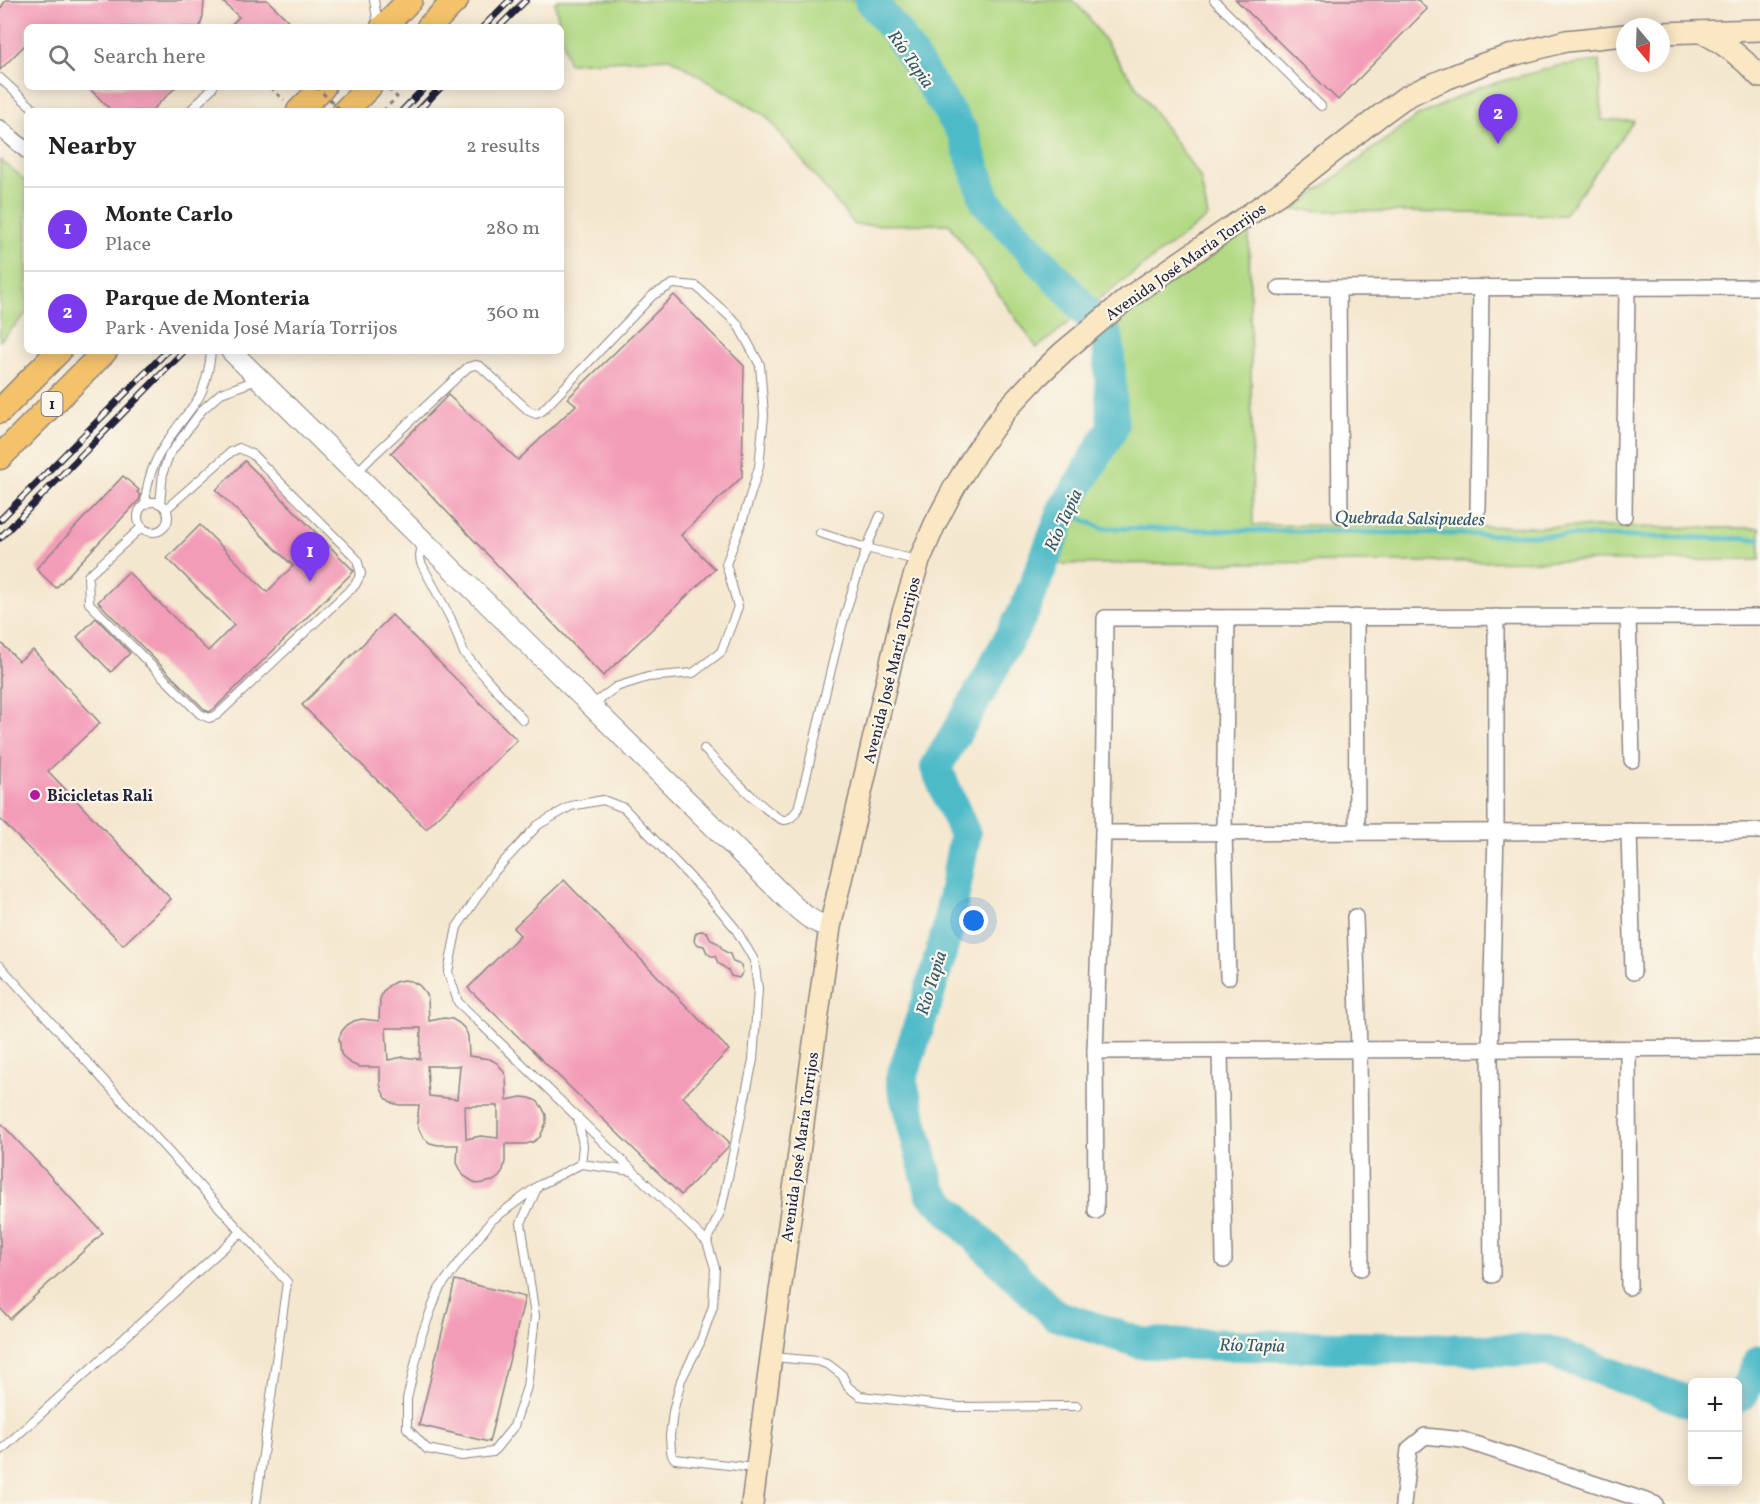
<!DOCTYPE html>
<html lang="en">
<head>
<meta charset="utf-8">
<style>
  :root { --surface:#fff; --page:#f2f2f2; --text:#222; --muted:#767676; --line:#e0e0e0; --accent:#7c3aed }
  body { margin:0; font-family:Vollkorn,serif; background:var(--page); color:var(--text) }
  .controls { position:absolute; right:18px; bottom:18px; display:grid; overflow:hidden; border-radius:9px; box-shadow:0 3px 15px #0003 }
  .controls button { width:54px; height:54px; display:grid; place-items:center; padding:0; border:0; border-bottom:2px solid var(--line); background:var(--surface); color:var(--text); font:30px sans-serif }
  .compass { position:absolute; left:1616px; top:18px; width:54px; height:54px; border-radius:50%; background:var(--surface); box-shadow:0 3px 15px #0003; rotate:161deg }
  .you { position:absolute; left:974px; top:921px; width:21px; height:21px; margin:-15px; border:4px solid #fff; border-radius:50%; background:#1a73e8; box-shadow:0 0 0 9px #1a73e833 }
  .badge { display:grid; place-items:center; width:39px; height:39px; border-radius:50%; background:var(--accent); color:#fff; font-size:20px; font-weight:700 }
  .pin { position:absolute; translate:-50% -50px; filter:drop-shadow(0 2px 3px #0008) }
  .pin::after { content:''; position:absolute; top:32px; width:21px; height:18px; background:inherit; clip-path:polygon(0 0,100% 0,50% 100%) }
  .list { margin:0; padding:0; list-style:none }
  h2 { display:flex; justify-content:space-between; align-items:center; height:78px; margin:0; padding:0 24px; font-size:26px }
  h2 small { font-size:20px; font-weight:400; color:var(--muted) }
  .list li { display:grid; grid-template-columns:39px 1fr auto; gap:18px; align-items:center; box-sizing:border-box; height:84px; padding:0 24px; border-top:2px solid var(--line) }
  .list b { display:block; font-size:22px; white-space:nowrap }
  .list p { margin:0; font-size:20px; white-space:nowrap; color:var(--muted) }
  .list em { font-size:20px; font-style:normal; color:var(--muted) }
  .icon { flex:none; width:33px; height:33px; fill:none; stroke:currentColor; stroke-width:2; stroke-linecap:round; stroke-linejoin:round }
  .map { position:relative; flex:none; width:1760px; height:1504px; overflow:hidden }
  .search { position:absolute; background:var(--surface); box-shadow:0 3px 15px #0003; left:24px; top:24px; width:540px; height:66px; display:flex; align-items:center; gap:15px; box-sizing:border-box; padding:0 21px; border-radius:9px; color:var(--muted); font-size:22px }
  .panel { position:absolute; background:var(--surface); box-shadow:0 3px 15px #0003; left:24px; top:108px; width:540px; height:246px; border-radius:9px }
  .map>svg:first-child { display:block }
  .green { fill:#b1d983; stroke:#6a7e5f; stroke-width:1.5 }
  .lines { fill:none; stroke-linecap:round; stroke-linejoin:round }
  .stream { stroke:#4ebac8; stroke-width:5 }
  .river { stroke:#4ebac8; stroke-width:32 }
  .building { fill:#f39cb7; fill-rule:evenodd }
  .service-casing { stroke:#8b8485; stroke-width:10 }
  .minor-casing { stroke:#8b8485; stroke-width:18 }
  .tertiary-casing { stroke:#8b8485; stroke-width:22 }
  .secondary-casing { stroke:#8b8485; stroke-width:24 }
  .primary-casing { stroke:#8b8485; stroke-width:27 }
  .path { stroke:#8b8485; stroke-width:3; stroke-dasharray:4.5 4.5; stroke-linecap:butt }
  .service { stroke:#fff; stroke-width:8 }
  .minor { stroke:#fff; stroke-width:15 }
  .tertiary { stroke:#fff; stroke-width:20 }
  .secondary { stroke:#fae7c3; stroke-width:21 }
  .primary { stroke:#f3c26a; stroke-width:24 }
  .rail-casing { stroke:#22223b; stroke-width:7 }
  .rail { stroke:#fbf7ec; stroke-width:4.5; stroke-dasharray:14; stroke-linecap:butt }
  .path-bridge { stroke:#8b8485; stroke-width:3; stroke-dasharray:4.5 4.5; stroke-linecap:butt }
  .poi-dot { fill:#b5179e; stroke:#fbf7ec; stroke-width:2 }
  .labels { text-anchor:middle; stroke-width:4.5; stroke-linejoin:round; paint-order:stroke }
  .shield { fill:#fbf7ec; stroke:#636270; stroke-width:1.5 }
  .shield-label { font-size:15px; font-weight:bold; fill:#22223b }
  .street-label { font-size:16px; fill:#22223b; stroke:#fbf7ec }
  .poi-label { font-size:16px; font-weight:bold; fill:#22223b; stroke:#fbf7ec; text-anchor:start }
  .water-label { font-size:18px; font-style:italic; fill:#31576c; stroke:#fbf7ec }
</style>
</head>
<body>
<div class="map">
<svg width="1760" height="1504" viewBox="0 0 1760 1504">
  <rect width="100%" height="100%" fill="#fbf7ec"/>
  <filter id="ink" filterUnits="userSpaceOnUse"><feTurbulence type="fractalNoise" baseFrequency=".0167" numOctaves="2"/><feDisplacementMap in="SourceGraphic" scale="12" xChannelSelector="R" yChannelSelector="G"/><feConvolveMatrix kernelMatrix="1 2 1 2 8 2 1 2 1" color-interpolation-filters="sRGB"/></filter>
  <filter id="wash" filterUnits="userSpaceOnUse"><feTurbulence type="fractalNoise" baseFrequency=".008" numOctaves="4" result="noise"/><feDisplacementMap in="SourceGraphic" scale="24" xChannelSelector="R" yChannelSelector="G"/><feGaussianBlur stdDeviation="1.35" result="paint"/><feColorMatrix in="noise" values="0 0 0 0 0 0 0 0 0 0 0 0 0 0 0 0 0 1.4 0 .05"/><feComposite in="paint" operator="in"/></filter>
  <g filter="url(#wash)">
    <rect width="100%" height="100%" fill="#f4e7cf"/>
    <g class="green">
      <polygon points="558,0 1072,0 1086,14 1200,177 1208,217 1096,301 1037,348 949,224 855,225 766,116 670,58 568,63 555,3"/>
      <polygon points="1599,61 1602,120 1634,121 1564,215 1292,210 1416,117 1478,88 1557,66"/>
      <polygon points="0,160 17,173 27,183 27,313 0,341"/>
      <polygon points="1249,227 1253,525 1760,528 1760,560 1052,564 1120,413 1119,316 1134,305 1206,260"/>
    </g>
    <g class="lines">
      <polyline class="stream" points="1064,510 1101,528 1760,539"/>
      <g class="river">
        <polyline points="870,0 897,33 963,133 986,202 1074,297 1108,339 1113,427 1064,510 1025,609 983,687 936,767 965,835 947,932 927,1001 901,1080 931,1193 1055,1315 1141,1343 1548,1351 1692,1403"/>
        <polyline points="1738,1397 1742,1395 1760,1361"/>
      </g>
    </g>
    <g id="blocks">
      <g class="building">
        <polygon points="6,0 204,0 203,16 200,27 27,27 27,43 0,70 0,9"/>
        <polygon points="221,0 267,0 295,27 229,27 239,17"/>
        <polygon points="1236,0 1418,0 1427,9 1338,100"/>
        <polygon points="88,87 176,87 151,111 112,111"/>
        <polygon points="674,295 744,366 742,477 681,535 715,569 603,676 391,453 448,395 518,460 576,405 568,398"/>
        <polygon points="245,461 354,571 215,708 209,712 205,710 98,602 128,572 208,651 234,625 167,558 200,525 267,592 293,566 216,490"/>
        <polygon points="123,476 139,490 137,492 140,495 140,499 56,588 36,569"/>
        <polygon points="392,615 517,740 426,829 302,705"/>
        <polygon points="96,618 130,653 111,672 77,637"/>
        <polygon points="0,642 19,661 33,650 100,723 48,771 171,899 123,945 0,819"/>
        <polygon points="564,880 729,1050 683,1097 729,1142 728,1147 681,1195 468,988 520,935 513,928"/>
        <polygon points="701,931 707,932 711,940 718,943 724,951 730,954 733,962 741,965 743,972 739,978 731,976 728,970 718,963 715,956 711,956 707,953 704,946 699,945 694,941 695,935 697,932"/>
        <path d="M403,980L411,981L419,985L424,991L428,998L429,1021L444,1018L452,1019L459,1023L465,1029L468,1036L469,1056L490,1059L497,1063L502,1069L506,1076L507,1100L521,1097L530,1098L537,1101L542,1107L546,1115V1123L540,1137L533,1142L526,1144H505V1162L503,1170L499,1177L493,1181L477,1184L464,1176L457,1163L458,1145H438L430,1143L424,1138L420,1132L417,1124L419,1105H400L392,1103L386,1098L382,1091L380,1084V1067H359L352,1064L346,1060L341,1054L339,1038L342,1031L347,1025L354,1021L362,1019L379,1021L380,999L383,992L388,986L395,982ZM386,1028H421L420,1059L403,1057L388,1060ZM427,1066H460L457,1099L429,1096ZM465,1106H498V1138L481,1136L466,1139Z"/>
        <polygon points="0,1122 103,1233 10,1319 0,1308"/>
        <polygon points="455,1280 525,1297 489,1442 419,1425"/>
      </g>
    </g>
  </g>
  <g filter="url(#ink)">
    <use href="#blocks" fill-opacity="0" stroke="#8b8485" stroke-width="1.5"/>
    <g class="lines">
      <g class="service-casing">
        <g id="service">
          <polyline points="374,0 378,25"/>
          <polyline points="1214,0 1321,106"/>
          <polyline points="0,78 36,111"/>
          <polyline points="190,111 213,87"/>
          <polyline points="356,473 376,453 468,367 475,365 480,366 529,411 536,414 542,411 653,295 673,284 696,286 737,323 760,365 764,415 759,467 742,522 726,564 738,607 721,652 693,673 648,677 616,687 592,705"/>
          <circle cx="153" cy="517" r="15"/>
          <polyline points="160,504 163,472 169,455 202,410 221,393 257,380"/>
          <path d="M145,505C147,468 162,447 184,418C190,410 198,401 202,391C207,378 210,365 211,351"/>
          <polyline points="142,527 88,576 89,603 200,714 209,718 217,715 355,585 361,574 357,559 252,454 239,448 231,452 166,509"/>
          <polyline points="820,533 866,548 916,560"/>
          <path d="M426,543C420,550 419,554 421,563L451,619L464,653L523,720"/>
          <path d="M704,749C716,761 771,819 784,820C791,821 794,814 798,809C824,710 838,611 880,516"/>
          <polyline points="0,966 287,1282 256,1504"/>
          <polyline points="578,1117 583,1146 581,1164"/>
          <polyline points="632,1170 458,1002 448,972 457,927 494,872 538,825 571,806 603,800 624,808 710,898 735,928 754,960 758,989 753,1060 721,1210 707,1242"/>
          <polyline points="538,1186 492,1220 439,1289 422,1334 407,1399 407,1428 427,1449 462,1456 493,1452 514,1426 527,1387 535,1316 521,1223 538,1186 581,1164 633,1171 707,1242 715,1268 713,1306 700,1343 681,1380 673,1412 670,1436 671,1451 672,1455 675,1459 754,1468"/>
          <polyline points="773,1357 818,1361 829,1365 842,1375 848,1387 860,1396 959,1407 1077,1406"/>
          <polyline points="0,1451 241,1232"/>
        </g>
      </g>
      <g class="minor-casing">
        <g id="minor">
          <polyline points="0,128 27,151"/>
          <polyline points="1279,288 1760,287"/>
          <polyline points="1338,288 1340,515"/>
          <polyline points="1478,509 1481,288"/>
          <polyline points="1624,516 1627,288"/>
          <polyline points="1356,617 1357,832"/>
          <polyline points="1628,617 1632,760"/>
          <polyline points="1227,618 1224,832 1228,977"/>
          <polyline points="1629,831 1633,972"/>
          <polyline points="1103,833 1760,831"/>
          <polyline points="1355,917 1359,1050 1361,1268"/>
          <polyline points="1628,1049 1629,1287"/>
          <polyline points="1095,1051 1760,1048"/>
          <polyline points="1220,1051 1224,1260"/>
          <polyline points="1096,1211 1095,1051 1103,833 1105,618 1760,617"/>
          <polyline points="1492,1275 1490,1050 1496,832 1496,617"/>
          <polyline points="1403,1504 1409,1449 1425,1436 1463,1440 1655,1504"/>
        </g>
      </g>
      <g class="tertiary-casing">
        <path id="tertiary" d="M231,351L790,902C803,914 813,923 830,927"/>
      </g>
      <g class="secondary-casing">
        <g id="secondary">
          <path d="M1702,32C1726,44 1743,58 1760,77"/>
          <polyline points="1661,33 1760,30"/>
          <polyline points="752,1504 771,1357 830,927 902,615 919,561 935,524 954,488 976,452 1007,409 1037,377 1063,352 1128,298 1286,189 1378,117 1404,98 1420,90 1448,78 1486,63 1516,54 1566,41 1625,35"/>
        </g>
      </g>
      <g class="primary-casing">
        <g id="primary">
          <polyline points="383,27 410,0"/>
          <polyline points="429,27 456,0"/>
          <polyline points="299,111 323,87"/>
          <polyline points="345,111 369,87"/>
          <polyline points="0,411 59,351"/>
          <polyline points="0,457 105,351"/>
        </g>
      </g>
      <g class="path">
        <polyline points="273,87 272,89 284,100"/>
        <polyline points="383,111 397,97 388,89"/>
      </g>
      <use href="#service" class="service"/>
      <use href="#minor" class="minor"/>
      <use href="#tertiary" class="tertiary"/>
      <use href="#secondary" class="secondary"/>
      <use href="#primary" class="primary"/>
      <g class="rail-casing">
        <g id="rail">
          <polyline points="483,27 510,0"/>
          <polyline points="499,27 526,0"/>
          <polyline points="402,111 425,87"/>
          <polyline points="418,111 441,87"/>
          <polyline points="0,520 167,351"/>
          <polyline points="0,538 184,351"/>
        </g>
      </g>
      <use href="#rail" class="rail"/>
      <polyline class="path-bridge" points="316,87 342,111"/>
    </g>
  </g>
  <circle class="poi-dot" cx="35" cy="795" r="6"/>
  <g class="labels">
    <rect class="shield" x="41.5" y="392" width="21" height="24" rx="4.5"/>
    <g class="shield-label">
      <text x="52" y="409">1</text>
    </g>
    <g class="street-label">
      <text transform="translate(1185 261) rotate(-35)" y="6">Avenida José María Torrijos</text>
      <text transform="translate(891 670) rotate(-76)" y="6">Avenida José María Torrijos</text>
      <text transform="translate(799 1147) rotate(-82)" y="6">Avenida José María Torrijos</text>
    </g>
    <g class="poi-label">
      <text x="47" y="801">Bicicletas Rali</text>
    </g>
    <g class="water-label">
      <text transform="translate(911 59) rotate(55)" y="6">Río Tapia</text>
      <text transform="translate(1410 518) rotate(1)" y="6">Quebrada Salsipuedes</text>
      <text transform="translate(1063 520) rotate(-65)" y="6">Río Tapia</text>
      <text transform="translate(931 983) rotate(-73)" y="6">Río Tapia</text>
      <text transform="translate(1252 1345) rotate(1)" y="6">Río Tapia</text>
    </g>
  </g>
</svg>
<div class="controls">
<button>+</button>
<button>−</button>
</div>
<svg class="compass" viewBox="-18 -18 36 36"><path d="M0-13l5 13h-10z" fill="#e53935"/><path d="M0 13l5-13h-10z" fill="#767676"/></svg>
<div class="you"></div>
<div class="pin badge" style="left:310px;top:582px">1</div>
<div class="pin badge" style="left:1498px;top:144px">2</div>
<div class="search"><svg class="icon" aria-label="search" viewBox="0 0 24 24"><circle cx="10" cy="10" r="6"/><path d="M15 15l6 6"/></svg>Search here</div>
<section class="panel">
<h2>Nearby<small>2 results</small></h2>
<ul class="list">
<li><span class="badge">1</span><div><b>Monte Carlo</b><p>Place</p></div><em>280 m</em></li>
<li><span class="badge">2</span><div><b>Parque de Monteria</b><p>Park · Avenida José María Torrijos</p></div><em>360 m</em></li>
</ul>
</section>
</div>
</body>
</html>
